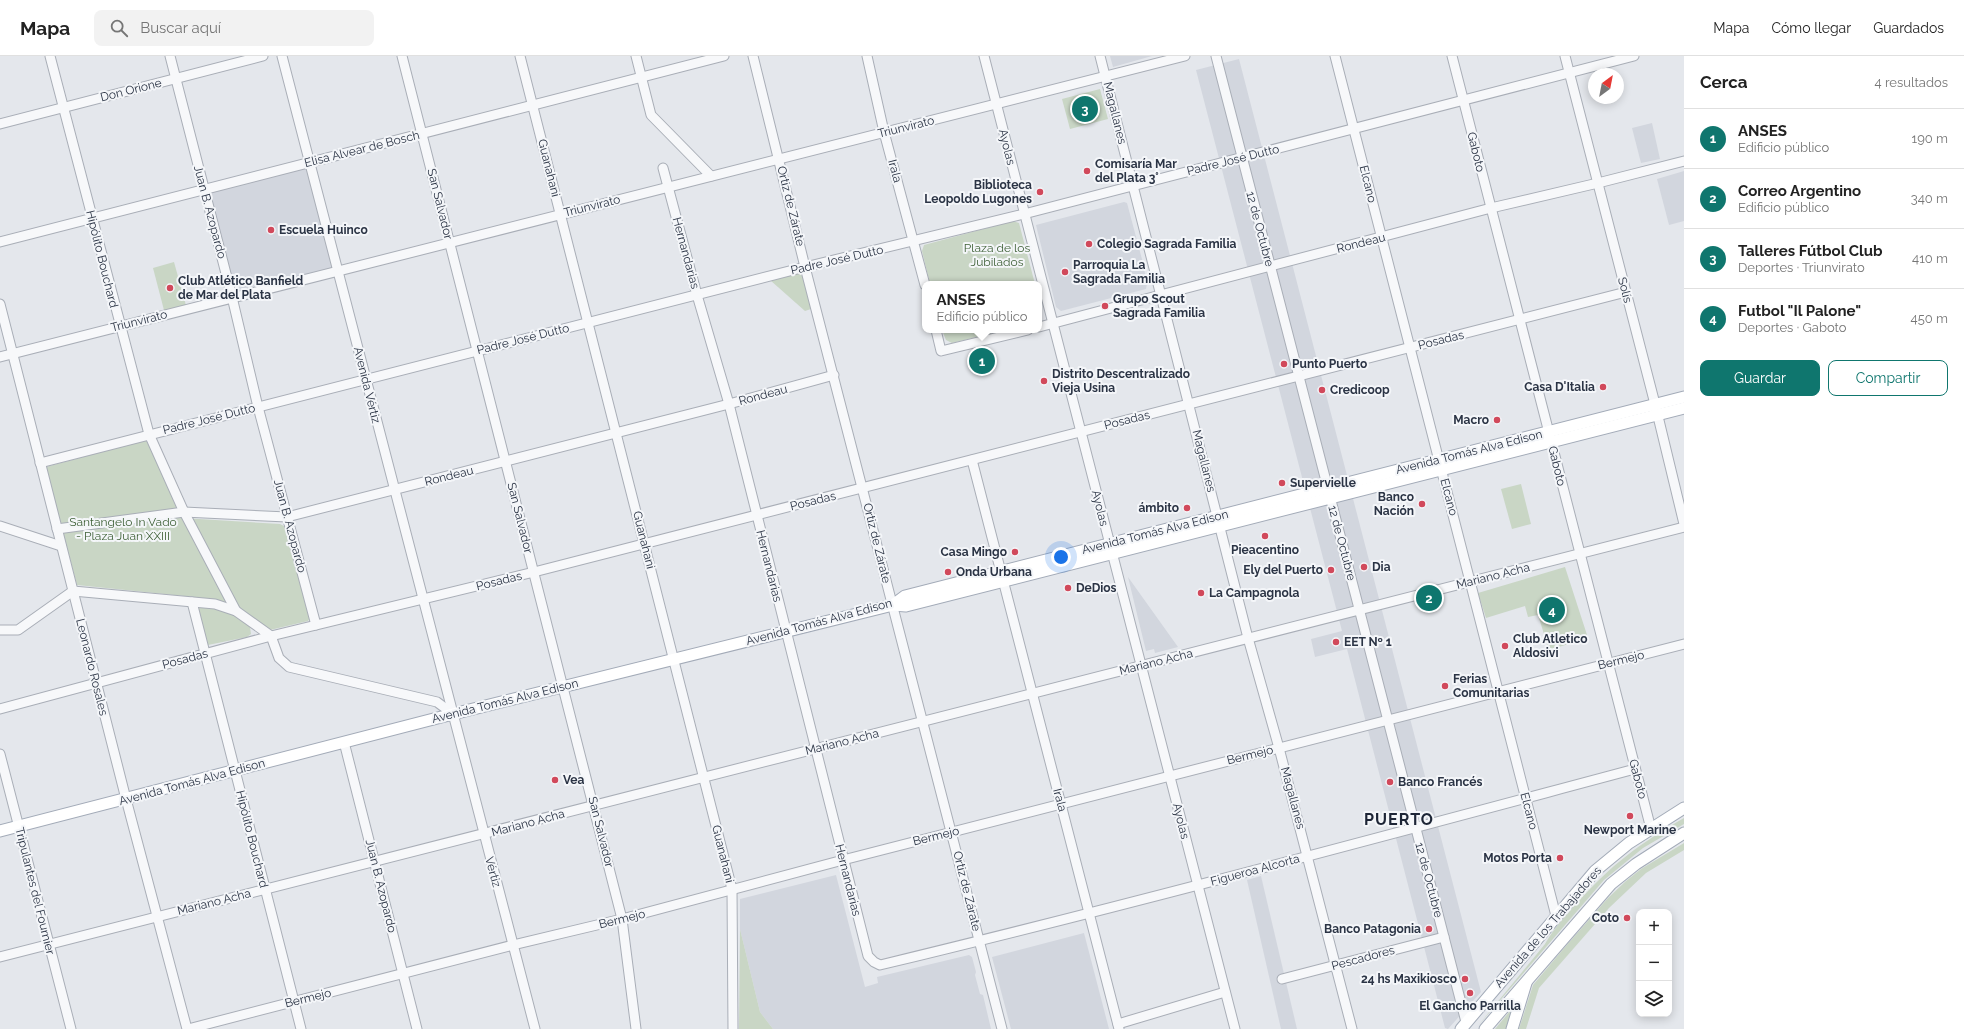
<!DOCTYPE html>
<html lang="es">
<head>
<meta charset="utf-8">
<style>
  :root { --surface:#fff; --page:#f2f2f2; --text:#222; --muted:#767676; --line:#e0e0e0; --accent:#0f766e }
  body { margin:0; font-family:Raleway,sans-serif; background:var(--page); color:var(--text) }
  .controls { position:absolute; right:12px; bottom:12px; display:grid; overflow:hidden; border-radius:8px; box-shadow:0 2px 10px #0003 }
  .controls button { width:36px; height:36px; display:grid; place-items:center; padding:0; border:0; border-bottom:1px solid var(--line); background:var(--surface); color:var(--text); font:20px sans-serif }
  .compass { position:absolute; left:1588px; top:12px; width:36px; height:36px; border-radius:50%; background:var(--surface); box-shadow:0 2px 10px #0003; rotate:32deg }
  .you { position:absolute; left:1061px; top:501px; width:14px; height:14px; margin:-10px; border:3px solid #fff; border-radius:50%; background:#1a73e8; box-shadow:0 0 0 6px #1a73e833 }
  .badge { display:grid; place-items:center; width:26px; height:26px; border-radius:50%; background:var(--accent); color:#fff; font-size:13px; font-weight:700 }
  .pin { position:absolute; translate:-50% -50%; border:2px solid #fff; box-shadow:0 1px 4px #0006 }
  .popup { position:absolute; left:922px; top:225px; width:120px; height:52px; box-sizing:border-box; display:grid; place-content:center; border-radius:8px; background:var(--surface); filter:drop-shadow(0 1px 3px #0005); font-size:13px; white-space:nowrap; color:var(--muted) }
  .popup b { font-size:15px; color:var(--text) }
  .popup::after { content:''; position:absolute; left:50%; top:100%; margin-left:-8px; border:8px solid transparent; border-top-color:var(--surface) }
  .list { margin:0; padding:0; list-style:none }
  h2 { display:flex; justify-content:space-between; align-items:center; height:52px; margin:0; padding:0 16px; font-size:17px }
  h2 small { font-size:13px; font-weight:400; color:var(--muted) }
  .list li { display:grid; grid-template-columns:26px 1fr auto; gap:12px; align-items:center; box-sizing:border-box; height:60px; padding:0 16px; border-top:1px solid var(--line) }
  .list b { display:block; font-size:15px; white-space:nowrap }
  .list p { margin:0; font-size:13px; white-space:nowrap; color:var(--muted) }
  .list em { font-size:13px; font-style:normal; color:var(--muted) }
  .actions { display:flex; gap:8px; padding:12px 16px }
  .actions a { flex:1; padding:9px 0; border:1px solid var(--accent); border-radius:8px; text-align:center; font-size:14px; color:var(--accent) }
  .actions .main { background:var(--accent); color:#fff }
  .icon { flex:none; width:22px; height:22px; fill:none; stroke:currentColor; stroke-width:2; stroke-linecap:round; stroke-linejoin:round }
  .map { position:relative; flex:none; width:1684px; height:973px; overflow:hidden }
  header { display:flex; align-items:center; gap:24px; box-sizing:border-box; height:56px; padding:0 20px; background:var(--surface); border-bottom:1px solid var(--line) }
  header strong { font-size:19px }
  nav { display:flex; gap:22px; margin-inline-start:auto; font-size:14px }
  .search { width:280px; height:36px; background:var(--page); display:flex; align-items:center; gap:10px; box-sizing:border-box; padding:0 14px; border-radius:8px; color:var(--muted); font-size:15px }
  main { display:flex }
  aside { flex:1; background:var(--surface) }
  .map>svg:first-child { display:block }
  .built { fill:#d2d6de }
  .green { fill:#c9d6c5 }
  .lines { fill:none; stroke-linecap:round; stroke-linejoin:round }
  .minor-casing { stroke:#a9aeb7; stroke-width:11 }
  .major-casing { stroke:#a3abb8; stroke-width:13 }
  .minor { stroke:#f7f8fa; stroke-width:9 }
  .major { stroke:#fff; stroke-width:11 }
  .poi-dot { fill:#d1495b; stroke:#f4f6f9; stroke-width:1.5 }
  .labels { text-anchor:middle; stroke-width:4; stroke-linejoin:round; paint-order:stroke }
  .street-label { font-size:12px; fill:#2b3445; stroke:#f4f6f9 }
  .poi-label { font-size:12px; font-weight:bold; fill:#2b3445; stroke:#f4f6f9; text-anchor:start }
  .park-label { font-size:12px; fill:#3f6138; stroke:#f4f6f9 }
  .district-label { font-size:16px; font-weight:bold; letter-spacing:1px; fill:#1d2536; stroke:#f4f6f9 }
</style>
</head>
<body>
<header>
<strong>Mapa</strong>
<div class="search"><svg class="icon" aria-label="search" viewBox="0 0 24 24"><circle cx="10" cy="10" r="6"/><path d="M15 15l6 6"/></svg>Buscar aquí</div>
<nav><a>Mapa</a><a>Cómo llegar</a><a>Guardados</a></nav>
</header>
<main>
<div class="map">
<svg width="1684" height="973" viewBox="0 0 1684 973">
  <rect width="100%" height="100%" fill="#e4e7ec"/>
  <g class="built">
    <polygon points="1110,0 1152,0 1113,11"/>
    <polygon points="1239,3 1481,936 1448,973 1445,972 1347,593 1315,601 1311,583 1342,575 1196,14"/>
    <polygon points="1652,67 1660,103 1641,107 1632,72"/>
    <polygon points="310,106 338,215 232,241 205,133"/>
    <polygon points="1684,115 1684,165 1669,169 1657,123"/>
    <polygon points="1124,146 1127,147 1143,207 1147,228 1146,233 1061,255 1056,251 1036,169"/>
    <polygon points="1128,521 1178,591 1155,597 1154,593 1146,595"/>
    <polygon points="836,819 865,931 878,927 877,921 969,899 972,901 976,916 975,919 980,938 983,939 991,973 773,973 760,956 740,873 740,843"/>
    <polygon points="1261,820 1297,973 1281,973 1247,824"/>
    <polygon points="1084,877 1109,973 1011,973 992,901"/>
  </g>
  <g class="green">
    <polygon points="1100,33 1108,63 1070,73 1062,43"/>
    <polygon points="1013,165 1019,167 1035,228 930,228 922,195 924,189"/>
    <polygon points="174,206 187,253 165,258 153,212"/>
    <polygon points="799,217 803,221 811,253 805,255 770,224"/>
    <polygon points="942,274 1005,274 952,287 946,284"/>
    <polygon points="146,384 183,462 280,468 286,471 310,562 308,565 270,574 231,549 213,543 77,529 46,411"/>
    <polygon points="1521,428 1531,468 1512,473 1501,433"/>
    <polygon points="1565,511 1588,582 1549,594 1538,559 1528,561 1525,550 1486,562 1478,537"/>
    <path d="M200,551C218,549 237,559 250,571L251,578L247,581L208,589L198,554Z"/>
    <path d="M1684,762V768L1643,792L1604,824L1477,971L1545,888C1554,872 1565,860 1577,847C1612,808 1639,788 1684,762Z"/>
    <polygon points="1684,787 1684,794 1646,817 1609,852 1539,932 1526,973 1519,973 1533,929 1565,891 1608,842 1626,825 1641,813"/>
    <polygon points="740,873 760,956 773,973 739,973"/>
    <polygon points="1510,955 1512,955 1508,973 1495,973"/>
  </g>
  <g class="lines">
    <g class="minor-casing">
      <g id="minor">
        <polyline points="50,0 149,378 184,456 236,555"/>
        <polyline points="170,0 232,241 258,351 316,569"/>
        <polyline points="282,0 535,973"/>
        <polyline points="402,0 622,863 636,973"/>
        <polyline points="520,0 732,833 733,973"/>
        <polyline points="636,0 651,59 711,120"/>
        <polyline points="753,0 805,211 1002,973"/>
        <polyline points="867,0 884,76 925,229"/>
        <polyline points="984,0 1235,973"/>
        <polyline points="1100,0 1248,582 1279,692 1352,973"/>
        <polyline points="1216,0 1466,966"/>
        <polyline points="1335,0 1556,860"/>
        <polyline points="1452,0 1651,773"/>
        <polyline points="1565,0 1655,348 1684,468"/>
        <polyline points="0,68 263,0"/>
        <path d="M663,112L697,239L729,348L868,900L874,906L880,909C1133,848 1384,780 1635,713"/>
        <polyline points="0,186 724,0"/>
        <polyline points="0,248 126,743 187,973"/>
        <polyline points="1039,271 1491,152 1598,127 1684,105"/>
        <polyline points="936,274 941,295 1028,274"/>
        <polyline points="0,301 1185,0"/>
        <polyline points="972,404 1119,973"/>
        <polyline points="40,407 805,211 1024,158 1634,0"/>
        <polyline points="0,470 61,490"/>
        <polyline points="57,473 184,456 287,461 729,348 834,319"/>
        <polyline points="192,546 301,973"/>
        <polyline points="0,574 18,574 73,535 215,548 236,555 271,580 279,602 289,611 437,646 453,658"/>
        <polyline points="0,653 271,580 534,516 1626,236"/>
        <polyline points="344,686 417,973"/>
        <polyline points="0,698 71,973"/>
        <polyline points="0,901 1684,471"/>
        <polyline points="1282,923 1444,881"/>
        <polyline points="1118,968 1225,936"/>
        <polyline points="188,973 513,889 622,863 843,804 1684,588"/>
      </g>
    </g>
    <g class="major-casing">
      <g id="major">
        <polyline points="893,549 906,550 1684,352"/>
        <polyline points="0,775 453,658 893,549 905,540 1684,341"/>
        <polyline points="1461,973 1595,815 1629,787 1684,752"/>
        <polyline points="1485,973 1611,828 1636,808 1684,777"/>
        <polyline points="1512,973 1526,927"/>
      </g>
    </g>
    <use href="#minor" class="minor"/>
    <use href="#major" class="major"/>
  </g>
  <g class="poi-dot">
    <circle cx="1087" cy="115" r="4"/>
    <circle cx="1040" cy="136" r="4"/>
    <circle cx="271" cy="174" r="4"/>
    <circle cx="1089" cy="188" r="4"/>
    <circle cx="1065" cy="216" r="4"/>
    <circle cx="170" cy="232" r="4"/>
    <circle cx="1105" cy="250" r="4"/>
    <circle cx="1284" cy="308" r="4"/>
    <circle cx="1044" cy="325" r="4"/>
    <circle cx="1603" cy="331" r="4"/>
    <circle cx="1322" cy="334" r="4"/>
    <circle cx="1497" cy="364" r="4"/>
    <circle cx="1282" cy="427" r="4"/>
    <circle cx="1422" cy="448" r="4"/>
    <circle cx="1187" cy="452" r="4"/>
    <circle cx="1265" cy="480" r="4"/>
    <circle cx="1015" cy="496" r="4"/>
    <circle cx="1364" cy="511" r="4"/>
    <circle cx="1331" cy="514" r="4"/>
    <circle cx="948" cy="516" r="4"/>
    <circle cx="1068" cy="532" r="4"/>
    <circle cx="1201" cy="537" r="4"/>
    <circle cx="1336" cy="586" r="4"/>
    <circle cx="1505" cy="590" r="4"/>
    <circle cx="1445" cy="630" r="4"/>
    <circle cx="555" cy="724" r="4"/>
    <circle cx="1390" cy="726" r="4"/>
    <circle cx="1630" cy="760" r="4"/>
    <circle cx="1560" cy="802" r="4"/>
    <circle cx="1627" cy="862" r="4"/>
    <circle cx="1429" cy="873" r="4"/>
    <circle cx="1465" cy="923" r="4"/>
    <circle cx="1470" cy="937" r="4"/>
  </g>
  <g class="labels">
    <g class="street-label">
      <text transform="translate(131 34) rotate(-14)" y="4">Don Orione</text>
      <text transform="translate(1115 57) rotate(76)" y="4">Magallanes</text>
      <text transform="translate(906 71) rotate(-14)" y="4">Triunvirato</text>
      <text transform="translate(1007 91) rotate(76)" y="4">Ayolas</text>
      <text transform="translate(362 93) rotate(-14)" y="4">Elisa Alvear de Bosch</text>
      <text transform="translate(1476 96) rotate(76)" y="4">Gaboto</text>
      <text transform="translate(1233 104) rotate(-14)" y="4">Padre José Dutto</text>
      <text transform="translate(549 112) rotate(76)" y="4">Guanahani</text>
      <text transform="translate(895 115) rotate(75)" y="4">Irala</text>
      <text transform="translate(1368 128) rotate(76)" y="4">Elcano</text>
      <text transform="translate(440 148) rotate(76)" y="4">San Salvador</text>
      <text transform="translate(592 150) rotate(-14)" y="4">Triunvirato</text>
      <text transform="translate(791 150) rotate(76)" y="4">Ortiz de Zárate</text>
      <text transform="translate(210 156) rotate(75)" y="4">Juan B. Azopardo</text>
      <text transform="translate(1260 173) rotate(75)" y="4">12 de Octubre</text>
      <text transform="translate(1361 187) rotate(-14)" y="4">Rondeau</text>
      <text transform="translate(686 197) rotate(75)" y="4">Hernandarias</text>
      <text transform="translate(102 203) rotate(76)" y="4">Hipólito Bouchard</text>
      <text transform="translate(837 204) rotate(-13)" y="4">Padre José Dutto</text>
      <text transform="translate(1625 234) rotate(75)" y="4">Solís</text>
      <text transform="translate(139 265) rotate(-14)" y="4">Triunvirato</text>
      <text transform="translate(523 283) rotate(-14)" y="4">Padre José Dutto</text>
      <text transform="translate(1441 284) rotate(-14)" y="4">Posadas</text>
      <text transform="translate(367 329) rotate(76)" y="4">Avenida Vértiz</text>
      <text transform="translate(763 339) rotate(-15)" y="4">Rondeau</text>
      <text transform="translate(209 363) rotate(-14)" y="4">Padre José Dutto</text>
      <text transform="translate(1127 364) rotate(-14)" y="4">Posadas</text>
      <text transform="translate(1469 396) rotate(-14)" y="4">Avenida Tomás Alva Edison</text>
      <text transform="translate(1204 405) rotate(76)" y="4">Magallanes</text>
      <text transform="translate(1557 410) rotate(76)" y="4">Gaboto</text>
      <text transform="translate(449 420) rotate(-14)" y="4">Rondeau</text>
      <text transform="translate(1449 441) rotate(75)" y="4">Elcano</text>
      <text transform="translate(813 445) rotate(-14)" y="4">Posadas</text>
      <text transform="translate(1100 452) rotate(76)" y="4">Ayolas</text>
      <text transform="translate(520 462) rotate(76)" y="4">San Salvador</text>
      <text transform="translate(290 470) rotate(75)" y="4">Juan B. Azopardo</text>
      <text transform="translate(1155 476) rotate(-14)" y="4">Avenida Tomás Alva Edison</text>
      <text transform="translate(644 484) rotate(76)" y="4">Guanahani</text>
      <text transform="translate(877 487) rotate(76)" y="4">Ortiz de Zárate</text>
      <text transform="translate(1342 487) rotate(75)" y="4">12 de Octubre</text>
      <text transform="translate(769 510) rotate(76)" y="4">Hernandarias</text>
      <text transform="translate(1493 520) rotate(-14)" y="4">Mariano Acha</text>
      <text transform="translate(499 525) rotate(-14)" y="4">Posadas</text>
      <text transform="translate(819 566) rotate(-15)" y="4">Avenida Tomás Alva Edison</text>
      <text transform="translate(185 603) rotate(-15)" y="4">Posadas</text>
      <text transform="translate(1621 604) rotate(-14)" y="4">Bermejo</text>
      <text transform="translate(1156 606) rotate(-14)" y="4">Mariano Acha</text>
      <text transform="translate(92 611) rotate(76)" y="4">Leonardo Rosales</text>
      <text transform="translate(505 645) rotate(-14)" y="4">Avenida Tomás Alva Edison</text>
      <text transform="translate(842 686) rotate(-14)" y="4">Mariano Acha</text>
      <text transform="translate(1250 699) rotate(-14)" y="4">Bermejo</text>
      <text transform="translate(1638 723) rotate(75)" y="4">Gaboto</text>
      <text transform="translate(192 726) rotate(-15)" y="4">Avenida Tomás Alva Edison</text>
      <text transform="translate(1293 742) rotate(75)" y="4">Magallanes</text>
      <text transform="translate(1060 744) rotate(75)" y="4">Irala</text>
      <text transform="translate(1529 755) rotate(75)" y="4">Elcano</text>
      <text transform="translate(1181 765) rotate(76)" y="4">Ayolas</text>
      <text transform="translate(528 767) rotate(-15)" y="4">Mariano Acha</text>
      <text transform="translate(601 776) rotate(76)" y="4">San Salvador</text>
      <text transform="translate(936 780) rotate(-14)" y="4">Bermejo</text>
      <text transform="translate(252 783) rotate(76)" y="4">Hipólito Bouchard</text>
      <text transform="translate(723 798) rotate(76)" y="4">Guanahani</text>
      <text transform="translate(1255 814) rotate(-15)" y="4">Figueroa Alcorta</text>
      <text transform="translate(493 816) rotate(75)" y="4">Vértiz</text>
      <text transform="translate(848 824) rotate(76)" y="4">Hernandarias</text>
      <text transform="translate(1429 824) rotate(75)" y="4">12 de Octubre</text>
      <text transform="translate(381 830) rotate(76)" y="4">Juan B. Azopardo</text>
      <text transform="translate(35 835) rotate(76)" y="4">Tripulantes del Fournier</text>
      <text transform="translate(967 835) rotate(76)" y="4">Ortiz de Zárate</text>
      <text transform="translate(214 846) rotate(-14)" y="4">Mariano Acha</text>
      <text transform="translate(622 863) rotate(-14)" y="4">Bermejo</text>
      <text transform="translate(1548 871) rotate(-49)" y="4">Avenida de los Trabajadores</text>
      <text transform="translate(1363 902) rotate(-15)" y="4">Pescadores</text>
      <text transform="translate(308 942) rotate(-14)" y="4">Bermejo</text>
    </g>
    <g class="poi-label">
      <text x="1095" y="112">Comisaría Mar<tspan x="1095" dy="14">del Plata 3°</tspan></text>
      <text x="1032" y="133" text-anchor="end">Biblioteca<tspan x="1032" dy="14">Leopoldo Lugones</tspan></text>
      <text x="279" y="178">Escuela Huinco</text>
      <text x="1097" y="192">Colegio Sagrada Familia</text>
      <text x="1073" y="213">Parroquia La<tspan x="1073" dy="14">Sagrada Familia</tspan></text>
      <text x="178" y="229">Club Atlético Banfield<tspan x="178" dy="14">de Mar del Plata</tspan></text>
      <text x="1113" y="247">Grupo Scout<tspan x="1113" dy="14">Sagrada Familia</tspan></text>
      <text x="1292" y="312">Punto Puerto</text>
      <text x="1052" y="322">Distrito Descentralizado<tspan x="1052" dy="14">Vieja Usina</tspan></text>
      <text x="1595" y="335" text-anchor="end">Casa D'Italia</text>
      <text x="1330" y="338">Credicoop</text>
      <text x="1489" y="368" text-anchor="end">Macro</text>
      <text x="1290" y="431">Supervielle</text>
      <text x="1414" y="445" text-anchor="end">Banco<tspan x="1414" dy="14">Nación</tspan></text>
      <text x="1179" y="456" text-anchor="end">ámbito</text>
      <text x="1265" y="498" text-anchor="middle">Pieacentino</text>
      <text x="1007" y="500" text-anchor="end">Casa Mingo</text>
      <text x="1372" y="515">Dia</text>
      <text x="1323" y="518" text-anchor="end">Ely del Puerto</text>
      <text x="956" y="520">Onda Urbana</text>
      <text x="1076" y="536">DeDios</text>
      <text x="1209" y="541">La Campagnola</text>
      <text x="1513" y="587">Club Atletico<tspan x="1513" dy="14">Aldosivi</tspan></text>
      <text x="1344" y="590">EET Nº 1</text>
      <text x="1453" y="627">Ferias<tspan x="1453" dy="14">Comunitarias</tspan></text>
      <text x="563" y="728">Vea</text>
      <text x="1398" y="730">Banco Francés</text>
      <text x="1630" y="778" text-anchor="middle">Newport Marine</text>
      <text x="1552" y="806" text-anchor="end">Motos Porta</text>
      <text x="1619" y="866" text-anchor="end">Coto</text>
      <text x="1421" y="877" text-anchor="end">Banco Patagonia</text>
      <text x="1457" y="927" text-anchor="end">24 hs Maxikiosco</text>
      <text x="1470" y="954" text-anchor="middle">El Gancho Parrilla</text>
    </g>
    <g class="park-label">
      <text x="997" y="196">Plaza de los<tspan x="997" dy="14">Jubilados</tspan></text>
      <text x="123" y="470">Santangelo In Vado<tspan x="123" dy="14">- Plaza Juan XXIII</tspan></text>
    </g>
    <g class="district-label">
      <text x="1399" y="769">PUERTO</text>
    </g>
  </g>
</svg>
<div class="controls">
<button>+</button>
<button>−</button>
<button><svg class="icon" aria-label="layers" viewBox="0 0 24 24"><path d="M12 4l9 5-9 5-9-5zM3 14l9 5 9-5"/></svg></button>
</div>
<svg class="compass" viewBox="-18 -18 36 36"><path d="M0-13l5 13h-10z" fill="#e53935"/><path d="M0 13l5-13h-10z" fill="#767676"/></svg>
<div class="you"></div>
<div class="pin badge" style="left:982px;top:305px">1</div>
<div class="popup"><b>ANSES</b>Edificio público</div>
<div class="pin badge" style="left:1429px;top:542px">2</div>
<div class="pin badge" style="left:1085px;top:53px">3</div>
<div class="pin badge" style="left:1552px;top:554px">4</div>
</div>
<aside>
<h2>Cerca<small>4 resultados</small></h2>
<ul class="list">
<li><span class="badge">1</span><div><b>ANSES</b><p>Edificio público</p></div><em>190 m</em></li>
<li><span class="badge">2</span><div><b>Correo Argentino</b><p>Edificio público</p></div><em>340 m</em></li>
<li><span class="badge">3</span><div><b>Talleres Fútbol Club</b><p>Deportes · Triunvirato</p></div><em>410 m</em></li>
<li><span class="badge">4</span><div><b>Futbol &quot;Il Palone&quot;</b><p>Deportes · Gaboto</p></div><em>450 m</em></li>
</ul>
<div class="actions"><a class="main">Guardar</a><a>Compartir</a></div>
</aside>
</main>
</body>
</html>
